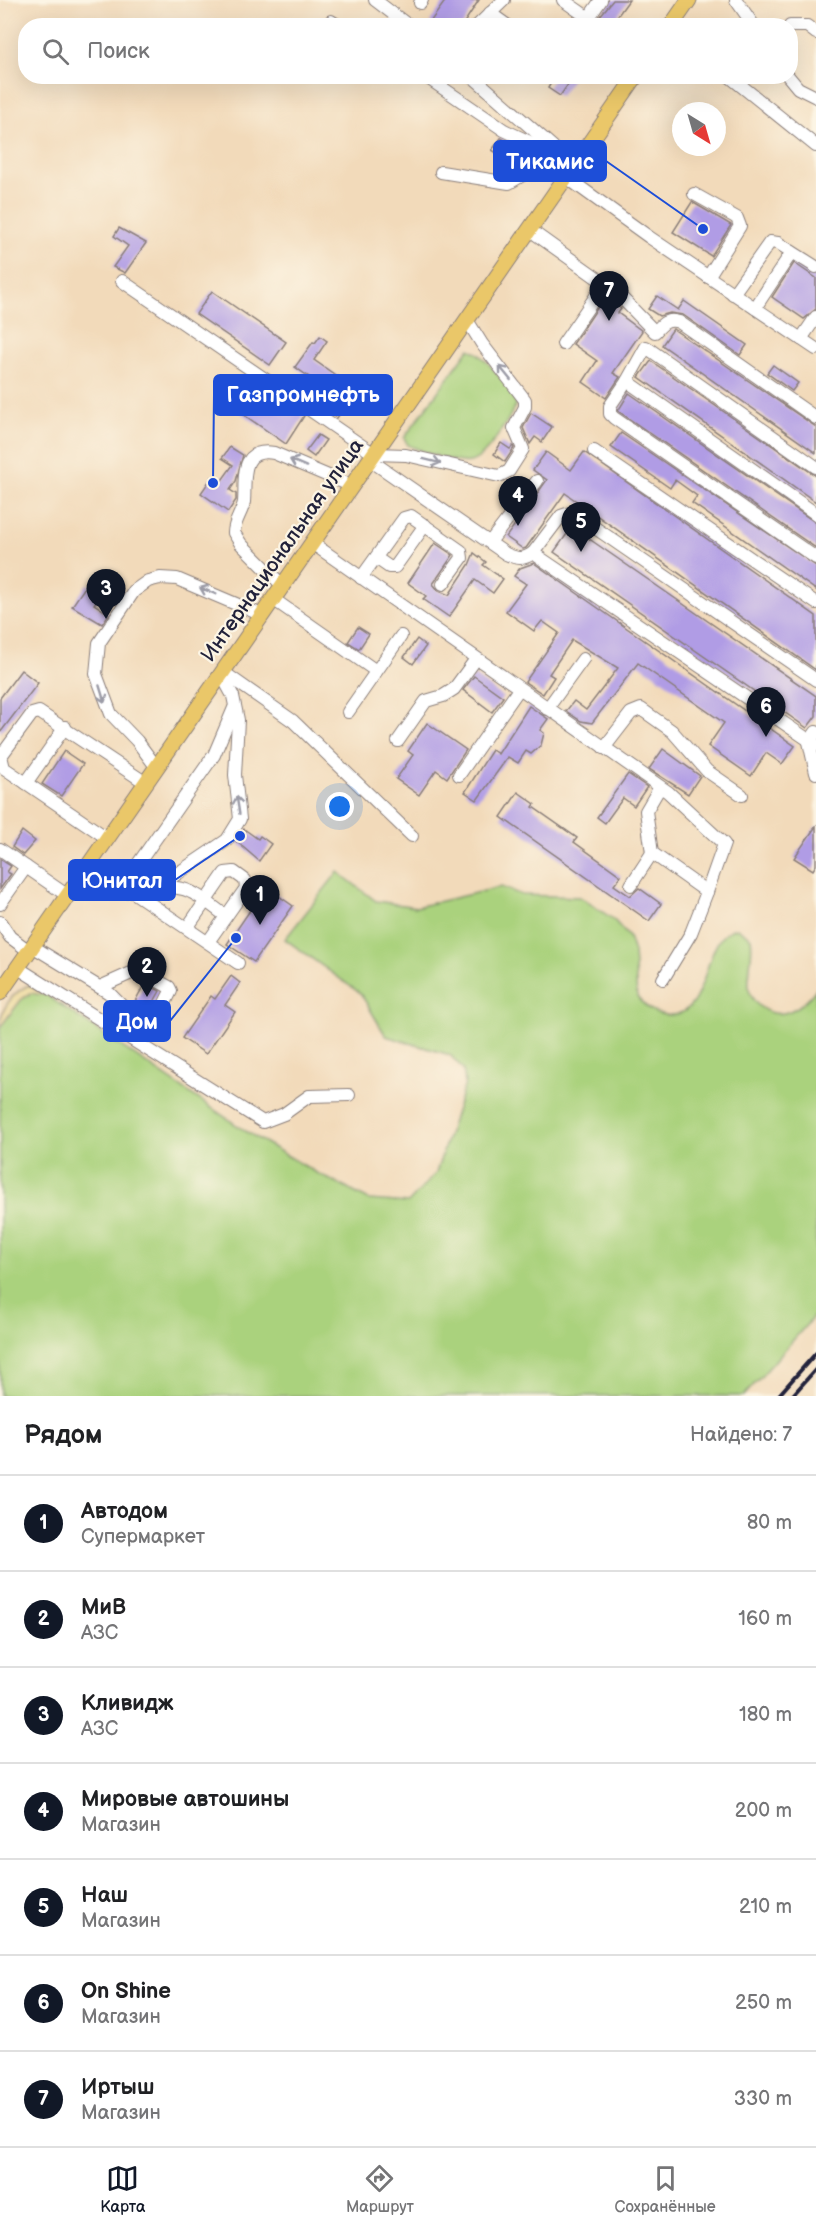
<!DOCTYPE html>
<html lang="ru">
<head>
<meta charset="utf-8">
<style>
  :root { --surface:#fff; --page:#f2f2f2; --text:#202124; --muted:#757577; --line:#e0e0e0; --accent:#111827 }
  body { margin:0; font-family:"Balsamiq Sans",sans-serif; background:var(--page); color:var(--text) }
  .compass { position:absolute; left:672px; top:102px; width:54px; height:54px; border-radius:50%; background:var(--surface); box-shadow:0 6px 24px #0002; rotate:143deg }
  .you { position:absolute; left:340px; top:807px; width:21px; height:21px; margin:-15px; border:4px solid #fff; border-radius:50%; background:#1a73e8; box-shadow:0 0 0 9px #1a73e833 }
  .badge { display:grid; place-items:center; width:39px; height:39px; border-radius:50%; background:var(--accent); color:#fff; font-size:20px; font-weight:700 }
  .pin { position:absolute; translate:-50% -50px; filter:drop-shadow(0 2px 3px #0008) }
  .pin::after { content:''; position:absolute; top:32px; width:21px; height:18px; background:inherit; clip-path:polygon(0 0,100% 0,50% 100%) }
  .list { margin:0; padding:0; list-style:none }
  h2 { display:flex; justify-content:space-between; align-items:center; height:78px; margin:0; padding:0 24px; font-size:26px }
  h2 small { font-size:20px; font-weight:400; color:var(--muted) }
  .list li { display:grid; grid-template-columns:39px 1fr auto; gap:18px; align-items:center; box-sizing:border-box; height:96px; padding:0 24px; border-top:2px solid var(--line) }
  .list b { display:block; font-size:22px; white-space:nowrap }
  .list p { margin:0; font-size:20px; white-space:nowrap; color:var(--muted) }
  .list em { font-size:20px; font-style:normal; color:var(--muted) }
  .icon { flex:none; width:33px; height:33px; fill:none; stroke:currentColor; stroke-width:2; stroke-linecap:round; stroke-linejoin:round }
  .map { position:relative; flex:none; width:816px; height:1396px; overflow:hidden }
  .search { position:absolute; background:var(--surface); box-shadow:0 6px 24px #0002; left:18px; right:18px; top:18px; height:66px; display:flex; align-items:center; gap:15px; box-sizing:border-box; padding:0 21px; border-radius:24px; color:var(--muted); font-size:22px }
  .sheet { height:750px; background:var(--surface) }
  nav { display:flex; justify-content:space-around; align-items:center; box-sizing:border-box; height:84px; border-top:2px solid var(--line); background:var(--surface); font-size:16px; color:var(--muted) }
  nav a { display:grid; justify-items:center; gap:3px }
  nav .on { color:var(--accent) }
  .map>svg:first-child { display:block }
  .green { fill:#aad27d; stroke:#667a5c; stroke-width:1.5 }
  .sand { fill:#eeda9e; stroke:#887e6c; stroke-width:1.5 }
  .building { fill:#b09ce5 }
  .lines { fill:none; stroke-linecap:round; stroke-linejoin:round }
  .minor-casing { stroke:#8a7e7a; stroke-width:14 }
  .major-casing { stroke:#8a7e7a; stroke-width:17 }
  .minor { stroke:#fff; stroke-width:12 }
  .major { stroke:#eac769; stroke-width:15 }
  .rail { stroke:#22223b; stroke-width:4 }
  .oneway { stroke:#9c9ca7 }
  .labels { text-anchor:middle; stroke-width:4.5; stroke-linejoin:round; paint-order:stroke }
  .street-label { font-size:21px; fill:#22223b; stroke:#fcf5e5 }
  .leader { fill:none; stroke:#1d4ed8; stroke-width:2 }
  .callout-dot { fill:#1d4ed8; stroke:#fcf5e5; stroke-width:2 }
  .callout { fill:#1d4ed8; stroke:#1d4ed8; stroke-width:2 }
  .callout-label { font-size:22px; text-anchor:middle; font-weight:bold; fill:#fff }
</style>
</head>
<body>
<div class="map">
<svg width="816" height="1396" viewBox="0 0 816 1396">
  <rect width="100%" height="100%" fill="#fcf5e5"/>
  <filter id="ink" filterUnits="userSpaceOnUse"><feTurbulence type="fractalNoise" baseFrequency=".0167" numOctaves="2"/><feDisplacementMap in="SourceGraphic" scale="12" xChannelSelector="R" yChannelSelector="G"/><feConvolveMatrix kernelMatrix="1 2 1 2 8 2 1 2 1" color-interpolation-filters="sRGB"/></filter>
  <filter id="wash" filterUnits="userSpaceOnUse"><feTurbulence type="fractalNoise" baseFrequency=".008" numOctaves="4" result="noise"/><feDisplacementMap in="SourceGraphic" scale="24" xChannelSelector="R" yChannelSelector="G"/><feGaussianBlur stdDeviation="1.35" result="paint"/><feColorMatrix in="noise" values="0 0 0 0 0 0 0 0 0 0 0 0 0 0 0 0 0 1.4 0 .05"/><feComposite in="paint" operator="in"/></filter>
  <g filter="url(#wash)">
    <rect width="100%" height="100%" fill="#f2daba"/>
    <g class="green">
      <path d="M469,349C481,351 515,392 516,405C509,419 486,459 470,462C458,465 419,450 408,445L404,438Z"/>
      <path d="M338,872L376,901L416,907L501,887L522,895L580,897L613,919L629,937L634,952L637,997C645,1007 654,1014 667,1015C714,1018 698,935 737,928L751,938C754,955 747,972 749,989C750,995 754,1001 758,1005C779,1024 802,1008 816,989V1314L744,1396H0V1027L21,1000L31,993L46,995L247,1132L315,1172L369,1200L408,1203L436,1173L465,1084L463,1069L450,1055L386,1036L361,994L285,939Z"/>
    </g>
    <path class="sand" d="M29,985L46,995L30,993L21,1000L0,1027C0,1009 13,992 29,985Z"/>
    <g id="blocks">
      <g class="building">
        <polygon points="446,0 479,0 462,26 435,26 430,22"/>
        <polygon points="613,0 629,0 611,25 600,16"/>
        <polygon points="555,76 574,76 560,96 548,88"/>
        <polygon points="501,138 514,145 505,158 492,150"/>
        <polygon points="692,202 731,225 711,256 673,232"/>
        <polygon points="119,228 146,243 125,273 113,267 128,246 114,236"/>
        <polygon points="794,263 816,278 816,309 804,319 772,297"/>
        <polygon points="212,291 286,342 270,365 196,314"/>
        <polygon points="606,295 621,309 618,313 642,331 613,373 620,377 606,398 583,382 597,361 573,344"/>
        <polygon points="657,296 678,310 684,301 747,345 740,355 683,315 670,313 659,316 648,309"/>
        <polygon points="673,329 816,427 816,453 662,345"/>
        <polygon points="320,336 327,341 314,360 347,383 352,380 361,387 353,402 350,399 337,418 329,412 339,398 295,367 313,342 315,343"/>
        <polygon points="651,361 816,476 816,502 639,377"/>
        <polygon points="773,365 798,383 792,391 767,373"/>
        <polygon points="244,375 304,416 286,444 234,408 241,399 232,393"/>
        <polygon points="629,393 816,523 816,548 618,411"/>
        <polygon points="531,413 552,427 542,442 535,437 530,444 523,428"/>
        <polygon points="621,433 816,566 816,590 692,503 697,496 675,480 670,488 611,447"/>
        <polygon points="318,435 326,440 314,457 306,451"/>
        <polygon points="501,443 510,449 513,446 514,448 505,462 494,454"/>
        <polygon points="230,447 243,455 236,481 230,490 236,494 236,500 228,512 201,493 212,477 220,483 233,465 222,458"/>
        <polygon points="546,452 571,470 584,452 816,616 816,670 565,493 526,548 523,549 506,537 547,480 533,470"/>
        <polygon points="572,527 816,696 816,716 807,728 554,552"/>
        <polygon points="435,543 453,555 433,584 439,591 449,595 469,565 474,553 486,562 483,565 503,579 493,593 475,580 449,617 423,599 426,596 408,583"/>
        <polygon points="534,563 795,746 782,764 766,753 751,776 708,746 724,723 638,663 592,723 581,721 566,711 574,701 586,710 618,668 572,640 549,674 554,677 543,694 525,682 559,633 542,621 534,631 506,611 526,584 514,576 520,568"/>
        <polygon points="87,584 102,594 94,604 109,614 102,624 72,606"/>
        <polygon points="358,627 369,634 359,649 348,642"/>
        <polygon points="417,639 426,646 413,664 404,657"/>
        <polygon points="21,670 38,683 0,733 0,698"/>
        <polygon points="474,676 503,697 492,712 463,690"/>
        <polygon points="529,706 548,719 540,730 544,733 541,745 531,754 526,751 518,763 508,757 477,800 465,792 492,750 498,754"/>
        <polygon points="427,723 466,750 447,778 436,770 419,795 396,779 413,755 408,751"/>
        <polygon points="663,749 700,776 688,794 649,769"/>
        <polygon points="64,751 83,764 61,796 42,784"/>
        <polygon points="628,774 647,787 634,806 623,798 605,823 597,817"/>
        <polygon points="518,792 535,804 533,807 577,838 574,842 621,876 614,885 630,896 639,888 661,904 649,921 501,817"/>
        <polygon points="816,826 816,865 813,870 794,858"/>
        <polygon points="244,829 258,839 260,836 271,844 259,861 236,841"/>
        <polygon points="22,831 35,841 23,855 12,847"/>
        <polygon points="0,859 11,866 7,872 11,874 0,889"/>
        <polygon points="266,887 293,906 254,962 227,944"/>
        <polygon points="231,976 240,983 225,1005 235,1012 206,1054 182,1038 211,996 215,999"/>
        <polygon points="145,983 160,991 147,1014 133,1005"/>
      </g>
    </g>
  </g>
  <g filter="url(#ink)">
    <use href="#blocks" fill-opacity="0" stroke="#8a7e7a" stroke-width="1.5"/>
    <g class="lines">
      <g class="minor-casing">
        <g id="minor">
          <polyline points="375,0 409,26"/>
          <polyline points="563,0 600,26"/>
          <polyline points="736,0 754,26"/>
          <polyline points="420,3 422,0"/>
          <polyline points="490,13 508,26"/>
          <polyline points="331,21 339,26"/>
          <polyline points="477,26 504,0"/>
          <polyline points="583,26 601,0"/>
          <polyline points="790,26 807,26 816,33"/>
          <polyline points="425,76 504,130 562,157"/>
          <polyline points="472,76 553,147"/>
          <polyline points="729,76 816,146"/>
          <polyline points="788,76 798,88 816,97"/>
          <polyline points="441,172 509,183 538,166 562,157"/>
          <polyline points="566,177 649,237 816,349"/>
          <polyline points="694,194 737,218 740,226 708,277"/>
          <path d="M530,230L614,290L655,332C662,324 667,318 679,322L816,418"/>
          <polyline points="122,281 374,454 406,455 499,476 509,471 523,449 514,428 525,407 525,400 482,344 467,320"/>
          <polyline points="733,294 770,242 778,243 816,267"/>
          <polyline points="755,308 792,252"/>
          <polyline points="801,339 816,317"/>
          <polyline points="563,344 605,283"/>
          <polyline points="627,381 646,347 816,467"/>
          <polyline points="594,451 816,603"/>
          <path d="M370,460L506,554C517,559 523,560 533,553"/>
          <polyline points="816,514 627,381 610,406 610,414 614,418 816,558"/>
          <polyline points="490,542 537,481"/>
          <polyline points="312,543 668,792 724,844 707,892"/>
          <polyline points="376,558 389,567 395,567 425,525"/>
          <polyline points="361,578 404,518 411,516 461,551 462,558 443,584"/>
          <path d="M282,585L241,544L234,533C234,521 242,513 244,502C246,481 238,447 274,453L352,486"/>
          <polyline points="273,599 376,671"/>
          <polyline points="223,672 293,721 412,836"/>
          <polyline points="816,680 575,514 570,513 561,516 533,553 816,745"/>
          <polyline points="547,709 583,659"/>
          <polyline points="348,712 401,636"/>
          <polyline points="816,732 809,742 816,773"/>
          <polyline points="398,741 426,701 443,696 454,689 476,659"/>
          <polyline points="604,748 631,713 641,709 672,731 707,771 742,795"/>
          <polyline points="157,768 137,741 111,714 96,674 99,643 134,591 148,581 160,578 177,579 262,615"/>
          <polyline points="459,775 519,689"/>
          <polyline points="26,783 65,727"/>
          <polyline points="660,787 646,811 652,853 707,892 691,933 663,979"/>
          <polyline points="107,838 4,768 1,756 32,714 39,712 146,783"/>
          <polyline points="0,849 68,896"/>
          <polyline points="631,885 652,853"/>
          <polyline points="159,886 227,840 240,819 235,775 238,720 233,696 221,674"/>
          <path d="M73,887C107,906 146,879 183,889C198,893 213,907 226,916"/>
          <polyline points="130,890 238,963"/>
          <polyline points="119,891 214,755 234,708"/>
          <polyline points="0,904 26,867"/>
          <polyline points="0,922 10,937 29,951"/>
          <polyline points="187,928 225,873 234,872 245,880 246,888 208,942"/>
          <polyline points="32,946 109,993 128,1012 148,1024 156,1021 171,991 169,987 138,970 100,987"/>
          <polyline points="18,968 263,1122 284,1114 309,1096 349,1095"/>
        </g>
      </g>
      <g class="major-casing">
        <g id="major">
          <polyline points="671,26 689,0"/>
          <polyline points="0,993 636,76"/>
        </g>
      </g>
      <use href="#minor" class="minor"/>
      <use href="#major" class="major"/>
      <g class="rail">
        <polyline points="778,1396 816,1353"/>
        <polyline points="792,1396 816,1369"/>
      </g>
    </g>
    <defs><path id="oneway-shaft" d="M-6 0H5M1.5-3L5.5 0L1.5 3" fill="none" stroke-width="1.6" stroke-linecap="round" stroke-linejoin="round" transform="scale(1.5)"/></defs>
    <g class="oneway">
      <use href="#oneway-shaft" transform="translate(505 373) rotate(-129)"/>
      <use href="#oneway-shaft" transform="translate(432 461) rotate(14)"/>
      <use href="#oneway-shaft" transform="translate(298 463) rotate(-157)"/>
      <use href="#oneway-shaft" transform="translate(208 591) rotate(-158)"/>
      <use href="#oneway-shaft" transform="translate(102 694) rotate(73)"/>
      <use href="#oneway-shaft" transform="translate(238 805) rotate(-99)"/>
    </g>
  </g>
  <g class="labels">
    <g class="street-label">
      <text transform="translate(282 550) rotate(-55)" y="7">Интернациональная улица</text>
    </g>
  </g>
  <path class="leader" d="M703 229L606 161M213 483L214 395M240 836L175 880M236 938L170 1021"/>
  <g class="callout-dot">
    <circle cx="703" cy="229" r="6"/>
    <circle cx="213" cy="483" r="6"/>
    <circle cx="240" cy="836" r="6"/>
    <circle cx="236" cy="938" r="6"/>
  </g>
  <g class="callout">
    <rect x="494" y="141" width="112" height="40" rx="6"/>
    <rect x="214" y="375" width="178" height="40" rx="6"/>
    <rect x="69" y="860" width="106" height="40" rx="6"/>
    <rect x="104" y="1001" width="66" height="40" rx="6"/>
  </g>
  <g class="callout-label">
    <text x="550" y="169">Тикамис</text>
    <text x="303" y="402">Газпромнефть</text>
    <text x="122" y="888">Юнитал</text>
    <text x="137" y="1029">Дом</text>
  </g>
</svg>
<svg class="compass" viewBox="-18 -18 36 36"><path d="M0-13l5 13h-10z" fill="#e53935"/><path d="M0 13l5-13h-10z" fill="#757577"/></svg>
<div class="you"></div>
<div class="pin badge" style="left:260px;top:925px">1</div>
<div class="pin badge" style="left:147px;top:997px">2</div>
<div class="pin badge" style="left:106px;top:619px">3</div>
<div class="pin badge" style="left:518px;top:526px">4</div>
<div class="pin badge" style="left:581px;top:552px">5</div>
<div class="pin badge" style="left:766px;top:737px">6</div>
<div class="pin badge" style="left:609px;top:321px">7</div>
<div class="search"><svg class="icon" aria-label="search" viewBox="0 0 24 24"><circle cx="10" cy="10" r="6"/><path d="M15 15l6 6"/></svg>Поиск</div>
</div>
<section class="sheet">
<h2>Рядом<small>Найдено: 7</small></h2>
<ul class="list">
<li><span class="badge">1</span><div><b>Автодом</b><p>Супермаркет</p></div><em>80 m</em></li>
<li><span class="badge">2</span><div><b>МиВ</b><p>АЗС</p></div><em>160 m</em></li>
<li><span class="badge">3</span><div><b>Кливидж</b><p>АЗС</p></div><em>180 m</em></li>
<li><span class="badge">4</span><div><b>Мировые автошины</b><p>Магазин</p></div><em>200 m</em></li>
<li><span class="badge">5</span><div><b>Наш</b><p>Магазин</p></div><em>210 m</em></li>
<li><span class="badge">6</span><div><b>On Shine</b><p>Магазин</p></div><em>250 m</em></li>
<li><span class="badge">7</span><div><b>Иртыш</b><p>Магазин</p></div><em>330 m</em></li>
</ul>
</section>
<nav>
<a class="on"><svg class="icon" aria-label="map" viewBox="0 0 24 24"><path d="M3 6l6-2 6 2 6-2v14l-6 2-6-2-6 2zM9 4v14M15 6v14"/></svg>Карта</a>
<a><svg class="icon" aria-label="directions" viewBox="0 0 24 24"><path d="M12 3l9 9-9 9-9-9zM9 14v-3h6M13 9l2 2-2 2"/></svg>Маршрут</a>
<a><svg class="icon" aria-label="saved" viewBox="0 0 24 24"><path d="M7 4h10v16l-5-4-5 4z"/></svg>Сохранённые</a>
</nav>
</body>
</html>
